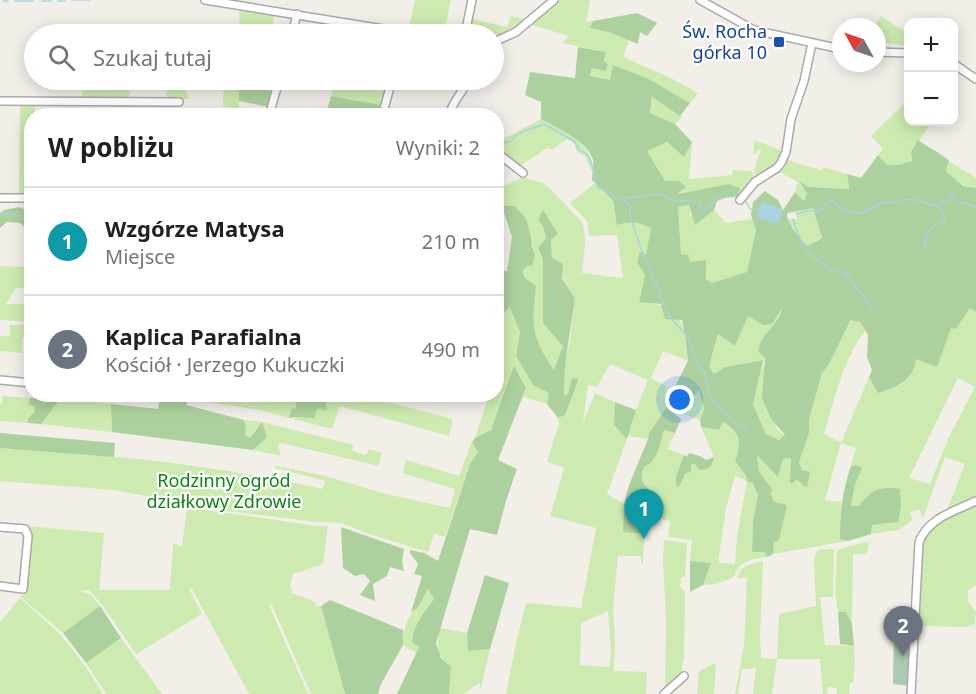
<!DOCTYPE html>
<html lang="pl">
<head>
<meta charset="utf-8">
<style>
  :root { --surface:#fff; --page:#f2f2f2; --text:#202124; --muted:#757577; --line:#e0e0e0; --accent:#b45309 }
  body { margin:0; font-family:"Noto Sans",sans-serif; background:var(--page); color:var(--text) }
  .controls { position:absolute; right:18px; top:18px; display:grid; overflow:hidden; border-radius:12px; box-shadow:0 3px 15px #0003 }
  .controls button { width:54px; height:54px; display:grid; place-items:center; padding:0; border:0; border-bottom:2px solid var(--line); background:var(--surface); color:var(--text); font:30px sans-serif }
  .compass { position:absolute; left:832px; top:18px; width:54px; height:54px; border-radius:50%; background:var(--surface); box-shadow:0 3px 15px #0003; rotate:310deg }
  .you { position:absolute; left:680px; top:400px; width:21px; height:21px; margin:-15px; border:4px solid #fff; border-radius:50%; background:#1a73e8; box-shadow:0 0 0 9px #1a73e833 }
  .badge { display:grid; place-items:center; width:39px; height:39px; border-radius:50%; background:var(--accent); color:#fff; font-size:20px; font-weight:700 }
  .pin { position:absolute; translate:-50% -50px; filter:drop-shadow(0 2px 3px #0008) }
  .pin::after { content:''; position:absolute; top:32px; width:21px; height:18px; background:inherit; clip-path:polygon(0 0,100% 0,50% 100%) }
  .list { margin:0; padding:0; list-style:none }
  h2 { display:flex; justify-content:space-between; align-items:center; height:78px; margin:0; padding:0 24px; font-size:26px }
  h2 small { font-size:20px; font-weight:400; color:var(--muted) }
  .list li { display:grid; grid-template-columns:39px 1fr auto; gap:18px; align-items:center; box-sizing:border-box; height:108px; padding:0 24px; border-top:2px solid var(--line) }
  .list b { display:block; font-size:22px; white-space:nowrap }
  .list p { margin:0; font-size:20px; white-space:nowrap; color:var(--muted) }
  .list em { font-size:20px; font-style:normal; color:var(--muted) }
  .icon { flex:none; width:33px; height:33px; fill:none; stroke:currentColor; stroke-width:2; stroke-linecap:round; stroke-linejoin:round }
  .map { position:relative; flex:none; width:976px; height:694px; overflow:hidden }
  .search { position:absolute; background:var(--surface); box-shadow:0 3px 15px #0003; left:24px; top:24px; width:480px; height:66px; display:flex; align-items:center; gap:15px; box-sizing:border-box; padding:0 21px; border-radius:33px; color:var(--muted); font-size:22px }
  .panel { position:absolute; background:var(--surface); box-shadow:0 3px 15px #0003; left:24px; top:108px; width:480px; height:294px; border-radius:24px }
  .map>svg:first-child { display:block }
  .grass { fill:#cdebb0; fill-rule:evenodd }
  .forest { fill:#add19e; fill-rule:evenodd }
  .cemetery { fill:#aacbaf }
  .water { fill:#aad3df }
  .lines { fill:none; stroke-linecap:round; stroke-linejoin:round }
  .stream { stroke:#aad3df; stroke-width:1.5 }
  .minor-casing { stroke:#a9a9a9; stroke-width:10 }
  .minor { stroke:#fff; stroke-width:7 }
  .transit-dot { fill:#1a4fb4; stroke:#fff; stroke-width:2 }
  .labels { text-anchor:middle; stroke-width:4.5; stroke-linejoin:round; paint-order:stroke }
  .transit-label { font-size:18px; fill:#164399; stroke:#fff; text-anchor:end }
  .park-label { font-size:18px; fill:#0c8416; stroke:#fff }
</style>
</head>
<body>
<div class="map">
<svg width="976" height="694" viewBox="0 0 976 694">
  <rect width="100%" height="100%" fill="#f2efe9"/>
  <g class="grass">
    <polygon points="415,0 451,0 444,33 409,27"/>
    <polygon points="560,0 590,0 586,22 593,21 590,28 611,33 629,39 623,57 669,77 698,93 690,103 647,78 614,65 610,80 590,76 592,68 604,61 606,52 562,43 569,36 532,25 553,4"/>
    <polygon points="239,8 275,14 270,34 240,34"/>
    <polygon points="511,16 526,19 510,30 495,36 494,34 469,34 471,30 469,29 472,19 507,27"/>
    <polygon points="881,16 908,34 908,43 905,46 877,41 877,27 874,27"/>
    <polygon points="82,80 130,80 129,101 82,99"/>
    <polygon points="167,80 187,80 186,91 189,99 166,100"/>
    <polygon points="224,80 261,80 252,88 239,90 239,109 223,106"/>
    <polygon points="335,84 386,91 383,100 378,98 383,104 382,108 381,105 331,96"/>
    <polygon points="652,97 682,117 675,124 650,113"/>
    <polygon points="908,100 908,122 932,122 911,152 912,161 898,165 886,165 878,155 883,149 871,136"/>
    <polygon points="20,105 35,105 35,115 32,116 31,196 19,196"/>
    <path d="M541,119C561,130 593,142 592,169L591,170L585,156L577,152L574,143L567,139L552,150L547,148L518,167L497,151L496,143Z"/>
    <polygon points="754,140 783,151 777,166 756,180 754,171 761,149 753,155"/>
    <polygon points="667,142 684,156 692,142 689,179 732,175 733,170 752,171 755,180 742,195 738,194 740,189 722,185 675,194 686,187 680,181 665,181 646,151"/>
    <polygon points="786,157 795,163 822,170 823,167 847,174 849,189 808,187 798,182 808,194 804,201 795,192 798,182 778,171"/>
    <polygon points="949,161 976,178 976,188 964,186 946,171"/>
    <path d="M523,177L543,183L550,189L581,221C589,237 583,257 582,273L623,278L617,235L589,236L587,221L570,203L595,183L613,200L628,222L641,223L651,228L645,275L639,301C684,307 684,321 688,361L663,351L651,378L666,386L667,407L649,433L648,439L628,436L636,410L648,380L610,364L597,387L588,385L583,423L595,393L615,402V425L627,439L607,494L624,504L623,532L646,515L653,493C643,484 639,480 644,466C658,462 660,443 664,430L675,433L668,449L684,455L676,477L685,474L690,465L713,463L714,457L701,427L718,430L723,422C742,432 741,442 735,461L753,482L755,492L758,493L753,521L752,551L766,552L767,557C752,559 738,561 734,577L716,584L703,585L711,563L690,561L692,540L668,537L670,521L649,516L644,538L643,563H641V556H618L613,608L615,642L614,671L647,672L646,694H506L516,643L526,603L581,608L596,528L550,516L564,468L547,461L559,424L558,418L565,415L579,380L572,379L568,394L564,396V367L570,341L575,298L552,259L551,239L558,234L543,211L539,219L543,226L546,238L538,249L543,260L544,280L563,346L554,370L536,339L533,331L523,270L535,255L526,218L515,206H502V187ZM735,476L747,481L737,536L735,564L718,563L726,508ZM608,611L611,652L609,667L580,665L581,623Z"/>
    <polygon points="689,205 691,216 708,214 714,210 726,223 753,219 756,230 747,273 712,283 681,254 678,207"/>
    <polygon points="813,207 822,237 807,246 789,223 789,219 797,219 796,213 787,214"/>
    <polygon points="0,266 31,267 31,287 16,288 6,304 31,304 31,322 0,320"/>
    <polygon points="510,306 520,332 516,356 550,393 547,404 523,397 526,388 499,412 491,430 475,438 489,395 496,394 497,370 502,349 497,344 497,316 498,318"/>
    <polygon points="782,307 774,327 769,330 763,366 765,374 762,398 777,429 785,436 779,440 766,434 753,404 762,360 725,367 714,374 709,366 718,334 735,346 748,315 763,325"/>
    <path d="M970,308L976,312V497L947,510L965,464L945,457L923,518L919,509L910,513L913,520L898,530L871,534L872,525L898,522L884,487L868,494L859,506H851L855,484L856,465L851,466L856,448L841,443L825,500L841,502L840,539L848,541L773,554L774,502L759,471L757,454L778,476L783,459L791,458C790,470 795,478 803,486L808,472L802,470L799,462L809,433V420L822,373L829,364L852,320L860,322L865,331C844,357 834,401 824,434L841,443L869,377L878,392L902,384L909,378L916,359L951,327L956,329ZM958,378L975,387L948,439L930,484L909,478Z"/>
    <polygon points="9,325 31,325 31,337 22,337 22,353 0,351 0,336 10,336"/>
    <polygon points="699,389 704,409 700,420 683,414 688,403"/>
    <polygon points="325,394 384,395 384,401 453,419 449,436 340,406 332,429 293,419 317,409 327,410"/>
    <polygon points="183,395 295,395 296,409 292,408 289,418 259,410 188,399"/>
    <polygon points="2,396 30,398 28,403 35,406 34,412 28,418 28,423 0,421 0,404 2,403"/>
    <path d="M60,399C77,399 93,402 111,404L112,432L41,424Z"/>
    <polygon points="244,420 262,422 354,445 352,451 366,455 369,449 382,453 378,466 282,443 278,445 281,456 253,450 267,436 256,428 250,439 245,435 246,427"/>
    <path d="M472,442L478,452L470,464L445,537L434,534L428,552L369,534L341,523L308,521L219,510L114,490L0,481V448C108,454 217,465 322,489L326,481L275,468L276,466L326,476L382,493L450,508L455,489L402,473L407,460L459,476Z"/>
    <path d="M976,503V585L968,590V601L976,612L975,624L967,627L919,626C919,607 916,545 928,533C940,519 959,512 976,503Z"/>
    <polygon points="187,507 316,526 328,526 323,564 293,574 290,585 292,593 315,602 316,606 321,606 345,694 311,694 272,605 269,605 308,694 249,694 192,589 189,589 202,614 136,654 103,606 89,590 80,591 91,595 100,606 63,633 19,596 23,596 25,586 26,526 104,533 99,590 170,590 173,544 182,546"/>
    <polygon points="664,540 687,543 687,547 685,576 681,578 680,587 685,592 684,657 681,674 665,688 666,621 663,562"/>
    <polygon points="865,542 869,543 867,554 853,554 852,624 846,612 838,612 835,590 837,550"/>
    <path d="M821,549H834L833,597H820L825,645L854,646L855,663L853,683H850L849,694H837V688L828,687L827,694H823L820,659H777L772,694H753L756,668L742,669L738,694H735L744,645L747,578H737C741,565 751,564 763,561L760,637L761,658L777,659L779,614L816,606L814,560L817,551Z"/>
    <path d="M428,589L434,599L424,612L419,647L416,653L403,645C403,617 415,611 428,589Z"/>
    <polygon points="20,598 60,634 86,667 103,694 0,694 0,622"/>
    <path d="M440,628L467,633L468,651L490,649L481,688L479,683L464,694H449L451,667C436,654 436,647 440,628Z"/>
    <polygon points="121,638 162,694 106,694 86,663"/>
    <polygon points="714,663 716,666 714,694 697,694 699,672"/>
  </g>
  <g class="forest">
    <polygon points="637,13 657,23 647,36 640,32 638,44 611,33 590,28 593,21"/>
    <path d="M578,47L606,52L604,61L608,64L606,71L592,68L590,76L610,80L613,65L647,78L690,103L680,116L652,97L650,113L675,124L692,142L684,157L667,142L647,151L665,181H680L686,187L677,194L728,184L740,188L738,194L742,195L740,197H728L717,201L714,210L695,225L689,205L678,207L681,254L688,255L690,262L706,260V279L712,283L747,272L756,230L751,215L753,202L765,191L778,200L783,210L795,192L804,201L807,194L799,181L808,187L849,189L847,174L861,178L878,155L887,165H898L912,161L911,152L918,140C926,146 944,155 949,161L946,171L963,186L976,188V312L970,308L956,329L951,328L937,367L916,359C913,382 898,386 878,393L869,377L872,370L867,357L868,335L860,322L851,320L829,364L822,373L809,420V433L799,462L802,470L810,472L807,487L803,486L797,479L793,483H790L791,458L783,459L778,477L757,455L759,471L773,491L770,492L774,502L787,505L779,540L774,542L773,554L767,557L765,552H752L753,521L758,494L756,492L753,483L747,481L746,475L735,461C741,442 742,433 723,422L719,430L701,427L700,420L704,409L699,390L688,403L673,390L688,361L685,335L682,320L665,319L661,304L639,302L645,275L637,262L640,252L646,255L651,228C639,222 630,221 617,225L613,200L592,180C592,174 594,166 593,160C589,142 556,127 541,119V102L525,95L530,72L575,78ZM813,208L822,238L807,246C799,236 787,225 787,213ZM782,308C777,328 762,331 758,351L765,358L762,398L771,419L785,435L779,440L766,434L753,404L763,360L725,367L714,374L709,366L718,334L735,346L748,316L763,325L772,324Z"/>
    <polygon points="261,80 269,80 265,85 273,94 269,107 239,101 239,90 252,88"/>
    <polygon points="331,96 381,105 380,116 355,115 327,110"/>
    <path d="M502,206H515L526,218L531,237L532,246L535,255L532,266L528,265L523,270L524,277L536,286C532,329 530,332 554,370L563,346L543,323V260L538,248L546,238L543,226L538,219L543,210L558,234L551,240L552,258L563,264L562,278L575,298C571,331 563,363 564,396L568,394L572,378L579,379L565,415L558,418L547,404L549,393L533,385L516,356L520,332L510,307L498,318L497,316V270L507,271L512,237Z"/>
    <polygon points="19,207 31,212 31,232 20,223 7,222 0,228 0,213 4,210"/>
    <path d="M514,366L526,388L498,460L517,469L506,501L497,535L470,529L436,643L441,658L451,667L449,694H397L419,647L412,642C413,626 424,612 434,599L428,589L418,607L411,612L422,576L414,574L418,564L410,553V550L424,553L438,561L470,464L478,452L472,442L475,438L491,430Z"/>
    <polygon points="170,395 183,395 188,399 186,405 244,420 246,427 245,435 250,438 262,422 267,437 253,450 112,432 111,404 158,409 160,397"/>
    <polygon points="295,395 305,395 325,399 327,410 317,409 314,418 296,417 289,418 292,408 296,409"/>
    <polygon points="30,398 60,399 41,424 28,423 28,418 34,412 35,407 28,404"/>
    <polygon points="615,402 636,410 627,439 614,425"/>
    <path d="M667,407L681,419L675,433L664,430C660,444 658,461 644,467C639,480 643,484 653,493L646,516H643L642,532L637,533L623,532L624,504L629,485L648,439L649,433Z"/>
    <polygon points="0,433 115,443 114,457 0,448"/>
    <path d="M689,453L700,456L706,460L714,457C713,466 708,470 699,470L695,464L691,465V471L685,474L679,487L676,486V477L684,455L687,457Z"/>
    <path d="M856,465L862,468L855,484L851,506H859C871,489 879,486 900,489L901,507L898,522L872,525L871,534L848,541L840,539C840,511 842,493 851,466Z"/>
    <polygon points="341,527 404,549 402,561 404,571 390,567 387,576 373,584 375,601 360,595 370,581 364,574 355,576 343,568"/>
    <polygon points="690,561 711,563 703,585 690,592"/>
    <polygon points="485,575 509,583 490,649 468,651 467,633"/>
    <polygon points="330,600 403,630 403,645 381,684 378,694 345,694 321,606"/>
    <polygon points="100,606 121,638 86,663 63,633"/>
    <polygon points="838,612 846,612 852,624 854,646 840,644"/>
  </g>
  <polygon class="cemetery" points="894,614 915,615 910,686 893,684"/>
  <polygon class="water" points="764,202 783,210 780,221 774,223 758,218 757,215 761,204"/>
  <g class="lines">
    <g class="stream">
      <polyline points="72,0 90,0"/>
      <polyline points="3,1 8,1"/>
      <polyline points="15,1 33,1"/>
      <polyline points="42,1 51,1"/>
      <polyline points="58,1 65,1"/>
      <path d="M496,145L511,141C522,128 530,131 544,124L575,142L579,150L588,155C594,165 593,177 598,188L609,192L616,199L658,194L675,201H690L699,203L702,209L707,210L717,198L739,196"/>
      <polyline points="624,200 630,206 630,215 641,249 660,292 663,303 669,316 688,337 698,366 705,373 709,396 735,422 748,430"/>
      <polyline points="745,200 750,209 761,209"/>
      <path d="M797,214L806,211H819L831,200C852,219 861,216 884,202C898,204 897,201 909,199C918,199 927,205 938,206L943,201L948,202L951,194L958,201L976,207"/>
      <polyline points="0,215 6,213 32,218"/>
      <path d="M793,219C798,237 806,258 825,263L827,269L844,272L873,309"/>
      <path d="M925,248C925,232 928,228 943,222L945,219L939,207"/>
    </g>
    <g class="minor-casing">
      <g id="minor">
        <polyline points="205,0 414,34"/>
        <polyline points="700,0 754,30 841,49"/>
        <polyline points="292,34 297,14"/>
        <polyline points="465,34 472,0"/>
        <polyline points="494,42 516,32 554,0"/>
        <polyline points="877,52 908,53"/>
        <polyline points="954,64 976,79"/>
        <polyline points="0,101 179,102"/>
        <polyline points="269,116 279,80"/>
        <polyline points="382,116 392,80"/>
        <path d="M449,116C452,101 463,93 468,80"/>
        <polyline points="496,152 523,173"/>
        <polyline points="0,198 32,198"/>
        <polyline points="740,200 755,182 777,168 781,163 786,152 791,119 804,81 812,43"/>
        <polyline points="0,380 32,383"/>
        <polyline points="0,527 25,529 28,536 23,589 0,586"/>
        <polyline points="664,694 684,676"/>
        <path d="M911,694L919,542C928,518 955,511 976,501"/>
      </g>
    </g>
    <use href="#minor" class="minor"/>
  </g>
  <rect class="transit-dot" x="773" y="36" width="12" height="12" rx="3"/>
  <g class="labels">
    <g class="transit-label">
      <text x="767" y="38">Św. Rocha<tspan x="767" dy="21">górka 10</tspan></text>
    </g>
    <g class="park-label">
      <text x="224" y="487">Rodzinny ogród<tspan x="224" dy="21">działkowy Zdrowie</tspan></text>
    </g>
  </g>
</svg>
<div class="controls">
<button>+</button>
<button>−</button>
</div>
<svg class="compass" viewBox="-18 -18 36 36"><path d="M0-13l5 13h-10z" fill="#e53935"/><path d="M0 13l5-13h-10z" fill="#757577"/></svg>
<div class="you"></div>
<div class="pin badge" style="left:644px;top:539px;background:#0f9aa8">1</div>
<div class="pin badge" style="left:903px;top:656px;background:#6b7280">2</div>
<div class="search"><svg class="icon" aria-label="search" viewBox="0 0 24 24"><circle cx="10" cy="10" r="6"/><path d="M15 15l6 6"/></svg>Szukaj tutaj</div>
<section class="panel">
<h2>W pobliżu<small>Wyniki: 2</small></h2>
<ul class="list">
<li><span class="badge" style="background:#0f9aa8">1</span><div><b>Wzgórze Matysa</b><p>Miejsce</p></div><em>210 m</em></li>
<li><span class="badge" style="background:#6b7280">2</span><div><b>Kaplica Parafialna</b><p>Kościół · Jerzego Kukuczki</p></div><em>490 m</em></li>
</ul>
</section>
</div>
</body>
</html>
